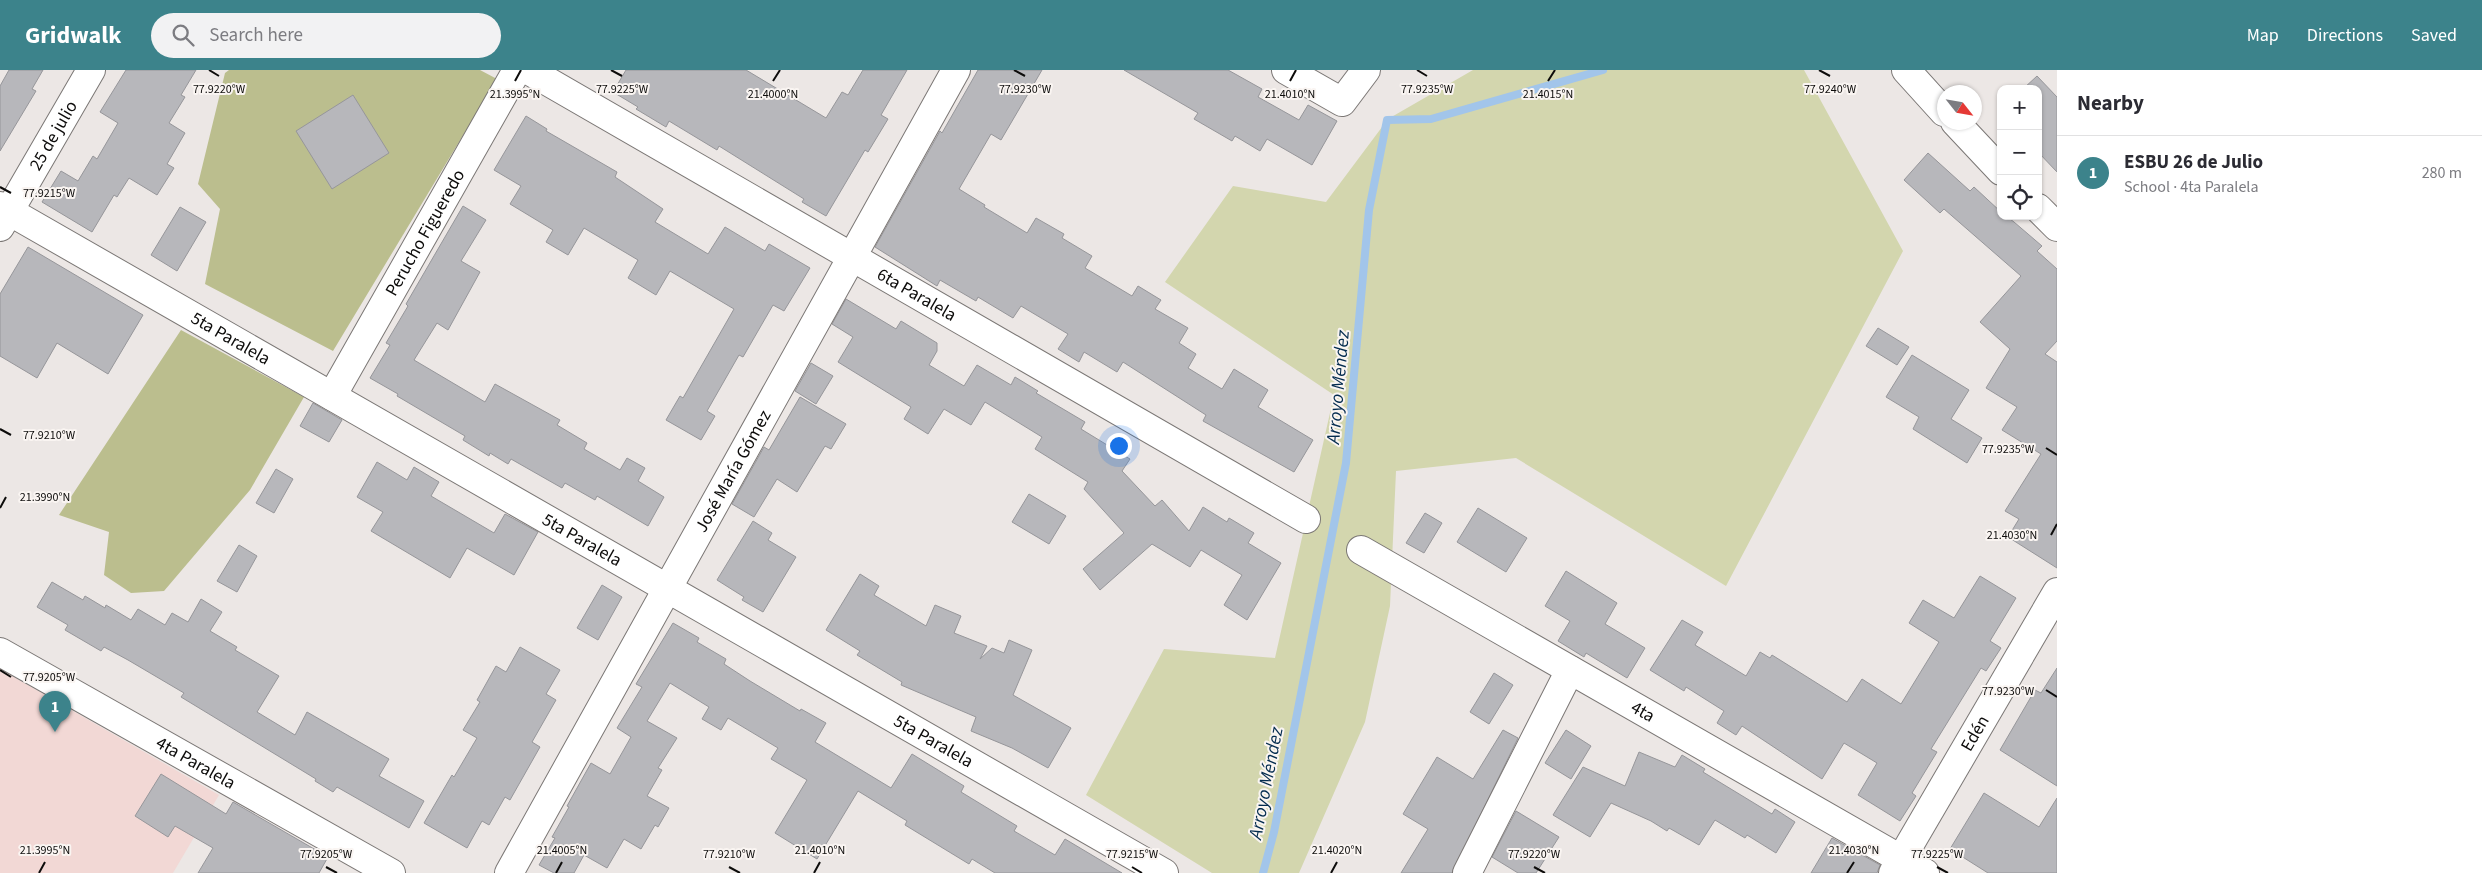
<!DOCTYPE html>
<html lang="en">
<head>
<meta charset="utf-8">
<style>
  :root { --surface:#fff; --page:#f2f2f3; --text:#2b2b33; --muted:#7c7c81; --line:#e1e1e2; --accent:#3c838b }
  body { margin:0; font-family:"Source Sans 3",sans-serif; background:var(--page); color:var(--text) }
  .controls { position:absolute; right:15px; top:15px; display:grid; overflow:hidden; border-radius:10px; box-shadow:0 1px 4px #0004 }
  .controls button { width:45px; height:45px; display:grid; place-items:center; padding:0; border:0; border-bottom:1px solid var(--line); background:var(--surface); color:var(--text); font:25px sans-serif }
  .compass { position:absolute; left:1937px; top:15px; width:45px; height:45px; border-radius:50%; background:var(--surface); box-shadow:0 1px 4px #0004; rotate:121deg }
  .you { position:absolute; left:1118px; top:375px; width:18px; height:18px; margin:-12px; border:4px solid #fff; border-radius:50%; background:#1a73e8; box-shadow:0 0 0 8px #1a73e833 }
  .badge { display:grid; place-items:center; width:32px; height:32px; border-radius:50%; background:var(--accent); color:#fff; font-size:16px; font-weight:700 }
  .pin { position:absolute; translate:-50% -41px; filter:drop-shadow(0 1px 2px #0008) }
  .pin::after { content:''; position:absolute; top:26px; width:18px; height:15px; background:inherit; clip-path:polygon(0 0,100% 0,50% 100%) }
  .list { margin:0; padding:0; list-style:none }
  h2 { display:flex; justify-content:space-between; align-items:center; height:65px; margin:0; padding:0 20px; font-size:21px }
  h2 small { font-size:16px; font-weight:400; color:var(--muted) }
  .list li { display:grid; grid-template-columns:32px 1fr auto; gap:15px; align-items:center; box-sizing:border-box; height:75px; padding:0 20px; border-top:1px solid var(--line) }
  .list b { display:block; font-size:19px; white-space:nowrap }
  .list p { margin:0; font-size:16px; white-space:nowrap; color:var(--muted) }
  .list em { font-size:16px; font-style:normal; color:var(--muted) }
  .icon { flex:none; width:28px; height:28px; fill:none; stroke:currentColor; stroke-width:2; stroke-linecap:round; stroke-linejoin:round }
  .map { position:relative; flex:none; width:2057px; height:803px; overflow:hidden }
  header { display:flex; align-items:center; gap:30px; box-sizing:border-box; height:70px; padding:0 25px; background:var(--accent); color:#fff }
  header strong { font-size:24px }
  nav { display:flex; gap:28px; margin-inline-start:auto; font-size:18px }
  .search { width:350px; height:45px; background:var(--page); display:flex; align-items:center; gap:12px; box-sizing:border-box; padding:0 18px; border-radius:28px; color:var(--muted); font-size:19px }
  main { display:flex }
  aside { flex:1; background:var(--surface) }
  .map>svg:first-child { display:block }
  .education { fill:#f2d8d5 }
  .green { fill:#d3d6ae }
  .forest { fill:#bbbe8e }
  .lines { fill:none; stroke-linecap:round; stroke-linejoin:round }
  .stream { stroke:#a2c5ea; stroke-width:8 }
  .building { fill:#b7b7bb; stroke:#96969a }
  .minor-casing { stroke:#7b7775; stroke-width:30 }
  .tertiary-casing { stroke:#7b7775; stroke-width:30 }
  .minor { stroke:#fff; stroke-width:28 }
  .tertiary { stroke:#fff; stroke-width:28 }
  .ticks { fill:none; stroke:#0d0c0b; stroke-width:2 }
  .labels { text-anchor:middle; stroke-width:4; stroke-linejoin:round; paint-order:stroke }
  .street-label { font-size:18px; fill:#0d0c0b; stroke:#faf5f2 }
  .water-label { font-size:19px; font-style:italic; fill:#042c4f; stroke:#faf5f2 }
  .ticks-label { font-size:12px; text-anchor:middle; fill:#0d0c0b; stroke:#faf5f2; stroke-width:4; stroke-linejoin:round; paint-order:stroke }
</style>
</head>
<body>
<header>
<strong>Gridwalk</strong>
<div class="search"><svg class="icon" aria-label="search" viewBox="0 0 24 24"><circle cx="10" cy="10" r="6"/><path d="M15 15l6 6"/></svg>Search here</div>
<nav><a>Map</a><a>Directions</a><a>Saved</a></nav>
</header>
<main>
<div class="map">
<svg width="2057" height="803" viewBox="0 0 2057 803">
  <rect width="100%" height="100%" fill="#ece7e5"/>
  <polygon class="education" points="0,599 219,725 173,803 0,803"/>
  <polygon class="green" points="1473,0 1804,0 1903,181 1726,516 1516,388 1396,401 1390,536 1365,652 1299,803 1212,803 1086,725 1164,579 1275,588 1334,325 1165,212 1233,116 1326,132 1388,49"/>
  <g class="forest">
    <polygon points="229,0 480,0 497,9 333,281 205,214 220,139 198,114 225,3"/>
    <polygon points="181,260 304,327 250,420 164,521 131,523 104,505 109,462 59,445"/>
  </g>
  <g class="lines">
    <polyline class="stream" points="1263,803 1274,762 1346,393 1369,140 1387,50 1431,49 1603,0"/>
  </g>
  <g class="building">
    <polygon points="9,0 43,0 32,19 36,21 0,81 0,16"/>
    <polygon points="126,0 196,0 181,25 185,27 169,53 185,63 167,94 174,98 157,125 129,108 117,127 114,125 92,162 42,132 61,101 78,111 93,86 97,89 118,53 100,42"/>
    <polygon points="626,0 746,0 826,48 842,22 848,25 863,0 907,0 881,45 888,49 868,82 865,80 826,146 802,132 804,129 719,76 717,80 669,51 666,57 636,39 638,37 613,22"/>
    <polygon points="978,0 1042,0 1001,70 991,64 959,119 985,135 984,137 1027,163 1036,148 1064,164 1062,168 1092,186 1085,198 1132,226 1138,216 1161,230 1155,239 1188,258 1179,273 1196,284 1188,298 1222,319 1234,299 1268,320 1258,337 1313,370 1294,402 1203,351 1206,345 1123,292 1117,302 1084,282 1079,292 1058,279 1068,264 1021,236 1013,248 978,227 976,231 940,210 937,216 875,177 940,61 942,63"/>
    <polygon points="1124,0 1228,0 1262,19 1258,27 1299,50 1308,35 1337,51 1312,95 1267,69 1260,81 1235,66 1232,71 1194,49 1198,43"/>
    <polygon points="2037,6 2057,27 2057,102 2038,82 2038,19 2023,19"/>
    <polygon points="353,25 389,83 332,119 296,61"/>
    <polygon points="526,46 547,59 546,61 617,102 615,107 663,139 655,152 708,184 725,157 765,181 769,174 810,198 784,241 773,235 743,287 739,285 707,341 715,346 701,370 666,350 680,326 683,328 734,239 670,201 656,225 628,208 638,190 584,158 568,185 546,172 553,160 510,134 521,116 494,100"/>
    <polygon points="1928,83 1970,121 1974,117 2001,142 2001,146 2006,146 2014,152 2042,176 2037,181 2057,199 2057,271 2045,284 2057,292 2057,498 2008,467 2019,449 2005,441 2041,384 2002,360 2017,337 1986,318 2010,279 1980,252 2021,206 1944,139 1940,143 1904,110"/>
    <polygon points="463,136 486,150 461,191 480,202 448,260 437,253 414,290 485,332 495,314 560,350 557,355 587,373 584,379 620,400 627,388 645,398 638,411 664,427 648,456 597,426 595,430 565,413 562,418 511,389 508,394 490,383 489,386 463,370 465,366 397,326 398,324 370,308 390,275 386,273 408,236 406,234"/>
    <polygon points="180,137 206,152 177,201 151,185"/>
    <polygon points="28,177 143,245 108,304 57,273 37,308 0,286 0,224"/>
    <polygon points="846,229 896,259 901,251 937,273 937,281 929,295 964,316 977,295 1011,315 1015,307 1038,321 1036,323 1085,352 1081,359 1130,389 1122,401 1155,436 1162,430 1189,461 1203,437 1227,452 1229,448 1254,463 1248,473 1281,493 1247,550 1224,535 1242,505 1201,480 1190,497 1152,474 1100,520 1083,499 1124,463 1084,419 1088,412 1035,379 1042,367 985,332 971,355 944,339 928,364 904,349 911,337 838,292 853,267 832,254"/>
    <polygon points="1878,258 1909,277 1897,295 1866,276"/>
    <polygon points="1912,285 1969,320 1951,349 1982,368 1967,393 1913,359 1919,347 1886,327"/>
    <polygon points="811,293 833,306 816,334 795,321"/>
    <polygon points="800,327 846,354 831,379 825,376 797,422 777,409 754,447 732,434 764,377 769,380"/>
    <polygon points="313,333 342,350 329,372 300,356"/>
    <polygon points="377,392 407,410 414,397 439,412 431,426 494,463 505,444 538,462 514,505 467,478 450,508 371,461 383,442 357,427"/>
    <polygon points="276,399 293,409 274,443 256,433"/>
    <polygon points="1029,424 1066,446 1049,474 1012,452"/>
    <polygon points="1478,438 1527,468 1506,502 1457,472"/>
    <polygon points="1425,443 1442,453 1424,483 1406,473"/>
    <polygon points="753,451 772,463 768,470 796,487 763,542 742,530 744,527 717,510"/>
    <polygon points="239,475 257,486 237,522 217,511"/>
    <polygon points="1566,501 1617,533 1605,554 1645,578 1627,608 1586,583 1584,587 1558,571 1570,551 1545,536"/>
    <polygon points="860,504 879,516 874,525 926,556 935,535 961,546 954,563 987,576 980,589 992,578 1004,583 1009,570 1032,580 1013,625 1071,658 1048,698 1012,678 971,661 976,647 901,615 902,612 857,585 860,581 826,560"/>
    <polygon points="1980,506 2016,528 1990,571 2001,578 1986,601 1981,598 1931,679 1937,682 1912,723 1916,726 1900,751 1858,725 1877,693 1844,673 1822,709 1742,656 1736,665 1717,653 1724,641 1686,617 1684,621 1650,600 1682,550 1703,562 1695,575 1746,606 1760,582 1770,588 1772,585 1847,632 1862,609 1901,634 1939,572 1909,553 1923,530 1954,548"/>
    <polygon points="52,512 83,530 85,526 105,538 106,535 131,550 138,539 165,555 172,543 188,552 201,529 222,542 210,561 237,577 235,580 279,606 257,642 295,665 307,642 389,689 379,706 424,731 409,758 337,717 333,722 315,711 316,709 181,627 184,623 128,590 104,577 101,581 65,560 68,555 37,537"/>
    <polygon points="602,515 622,527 598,570 577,558"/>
    <polygon points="673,553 699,568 697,572 726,589 724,594 750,611 800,641 801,639 826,653 815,672 891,718 912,684 964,716 961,722 1017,756 1014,761 1055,785 1065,769 1122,803 995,803 972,789 969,794 905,755 907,751 858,721 817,789 775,763 807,710 771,689 778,678 728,648 721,660 702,649 709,637 670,613 647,651 677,668 658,698 662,700 647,726 669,738 658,757 655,755 641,779 624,769 607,798 584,785 574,803 554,803 539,795 555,768 552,767 569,737 567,736 591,693 610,704 631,667 617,658 642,617 636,614"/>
    <polygon points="520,577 560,600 546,624 556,630 532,672 540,677 510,730 505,727 489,755 482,751 467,778 424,753 452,705 454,707 477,668 463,660 480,632 477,630 496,596 506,602"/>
    <polygon points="2057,598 2057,716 2000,680 2035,620 2041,623"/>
    <polygon points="1494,603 1513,615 1489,654 1470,642"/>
    <polygon points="1503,660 1518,668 1452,803 1401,803 1428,759 1403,744 1437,687 1473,709"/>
    <polygon points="1566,660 1591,676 1571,709 1545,693"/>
    <polygon points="1639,682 1675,697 1682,685 1705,699 1703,702 1772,744 1775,739 1795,752 1776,783 1747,765 1745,768 1715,750 1699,775 1669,758 1667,761 1651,751 1611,733 1590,767 1553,745 1583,697 1625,716"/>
    <polygon points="161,704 226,744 233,732 328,787 319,803 198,803 213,778 175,756 168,767 135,746"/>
    <polygon points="1984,723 2039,757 2057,728 2057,803 1988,803 1950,779"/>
    <polygon points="1516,741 1559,767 1536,803 1518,803 1492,787"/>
    <polygon points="1832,768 1880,795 1877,803 1811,803"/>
  </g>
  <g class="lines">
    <g class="minor-casing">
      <g id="minor">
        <path id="s1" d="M528,0L1306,449"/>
        <polyline points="1286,0 1342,32 1366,0"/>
        <polyline points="1906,0 1944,42"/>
        <polyline points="1955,52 2001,101"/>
        <path id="s2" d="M0,136L1164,803"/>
        <polyline points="2038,138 2057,157"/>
        <path id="s3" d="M332,326L517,0"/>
        <path id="s4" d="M1361,480L1925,803"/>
        <path id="s5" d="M0,582L391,803"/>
        <path id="s6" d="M509,803L956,0"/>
        <polyline points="1467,803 1570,600"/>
        <path id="s7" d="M1893,803L2057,522"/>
      </g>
    </g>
    <g class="tertiary-casing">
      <g id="tertiary">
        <path id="s8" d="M0,157L91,0"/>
      </g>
    </g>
    <use href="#minor" class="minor"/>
    <use href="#tertiary" class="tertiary"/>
  </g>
  <path class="ticks" d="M209,0L219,6M611,0L622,6M1014,0L1025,6M1417,0L1427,6M1819,0L1830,6M515,11L521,0M773,11L780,0M1290,11L1296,0M1548,11L1555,0M0,117L11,123M0,359L11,365M2046,378L2057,385M0,438L6,427M2051,465L2057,454M0,600L11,607M2046,620L2057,627M326,797L337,803M729,797L740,803M1132,797L1142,803M1534,797L1545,803M1937,797L1948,803M39,803L45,792M556,803L562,792M814,803L820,792M1331,803L1337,792M1847,803L1854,792"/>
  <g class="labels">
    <g class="street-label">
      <text dy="6" stroke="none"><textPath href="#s8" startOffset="106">25 de julio</textPath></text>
      <text dy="6" stroke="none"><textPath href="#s3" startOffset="188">Perucho Figueredo</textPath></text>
      <text dy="6" stroke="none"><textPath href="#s1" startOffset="449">6ta Paralela</textPath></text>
      <text dy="6" stroke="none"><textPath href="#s2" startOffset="266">5ta Paralela</textPath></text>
      <text dy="6" stroke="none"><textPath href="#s6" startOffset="460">José María Gómez</textPath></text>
      <text dy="6" stroke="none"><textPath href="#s2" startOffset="671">5ta Paralela</textPath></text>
      <text dy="6" stroke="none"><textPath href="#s4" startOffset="325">4ta</textPath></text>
      <text dy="6" stroke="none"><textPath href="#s7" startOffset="162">Edén</textPath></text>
      <text dy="6" stroke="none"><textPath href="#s2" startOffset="1076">5ta Paralela</textPath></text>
      <text dy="6" stroke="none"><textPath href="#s5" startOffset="225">4ta Paralela</textPath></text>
    </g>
    <g class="water-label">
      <text transform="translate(1337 317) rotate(-85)" y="7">Arroyo Méndez</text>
      <text transform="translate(1265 713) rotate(-79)" y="7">Arroyo Méndez</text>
    </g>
  </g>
  <g class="ticks-label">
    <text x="219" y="23">77.9220°W</text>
    <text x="622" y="23">77.9225°W</text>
    <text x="1025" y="23">77.9230°W</text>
    <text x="1427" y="23">77.9235°W</text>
    <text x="1830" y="23">77.9240°W</text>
    <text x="1548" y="28">21.4015°N</text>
    <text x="515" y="28">21.3995°N</text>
    <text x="773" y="28">21.4000°N</text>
    <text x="1290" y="28">21.4010°N</text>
    <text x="49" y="127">77.9215°W</text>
    <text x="49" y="369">77.9210°W</text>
    <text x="2008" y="383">77.9235°W</text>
    <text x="45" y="431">21.3990°N</text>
    <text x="2012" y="469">21.4030°N</text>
    <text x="49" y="611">77.9205°W</text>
    <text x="2008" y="625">77.9230°W</text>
    <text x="45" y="784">21.3995°N</text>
    <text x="562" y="784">21.4005°N</text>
    <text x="820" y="784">21.4010°N</text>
    <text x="1337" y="784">21.4020°N</text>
    <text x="1854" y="784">21.4030°N</text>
    <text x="326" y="788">77.9205°W</text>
    <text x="729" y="788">77.9210°W</text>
    <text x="1132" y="788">77.9215°W</text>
    <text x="1534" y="788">77.9220°W</text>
    <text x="1937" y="788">77.9225°W</text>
  </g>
</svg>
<div class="controls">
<button>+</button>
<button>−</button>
<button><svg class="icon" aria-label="locate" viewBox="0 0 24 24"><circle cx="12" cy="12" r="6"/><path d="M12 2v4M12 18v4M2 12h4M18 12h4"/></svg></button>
</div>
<svg class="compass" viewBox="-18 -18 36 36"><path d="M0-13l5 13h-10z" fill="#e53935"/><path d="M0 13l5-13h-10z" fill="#7c7c81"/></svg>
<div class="you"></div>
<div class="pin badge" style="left:55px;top:662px">1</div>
</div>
<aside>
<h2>Nearby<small></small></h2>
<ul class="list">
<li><span class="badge">1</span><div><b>ESBU 26 de Julio</b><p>School · 4ta Paralela</p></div><em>280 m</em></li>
</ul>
</aside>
</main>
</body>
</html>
